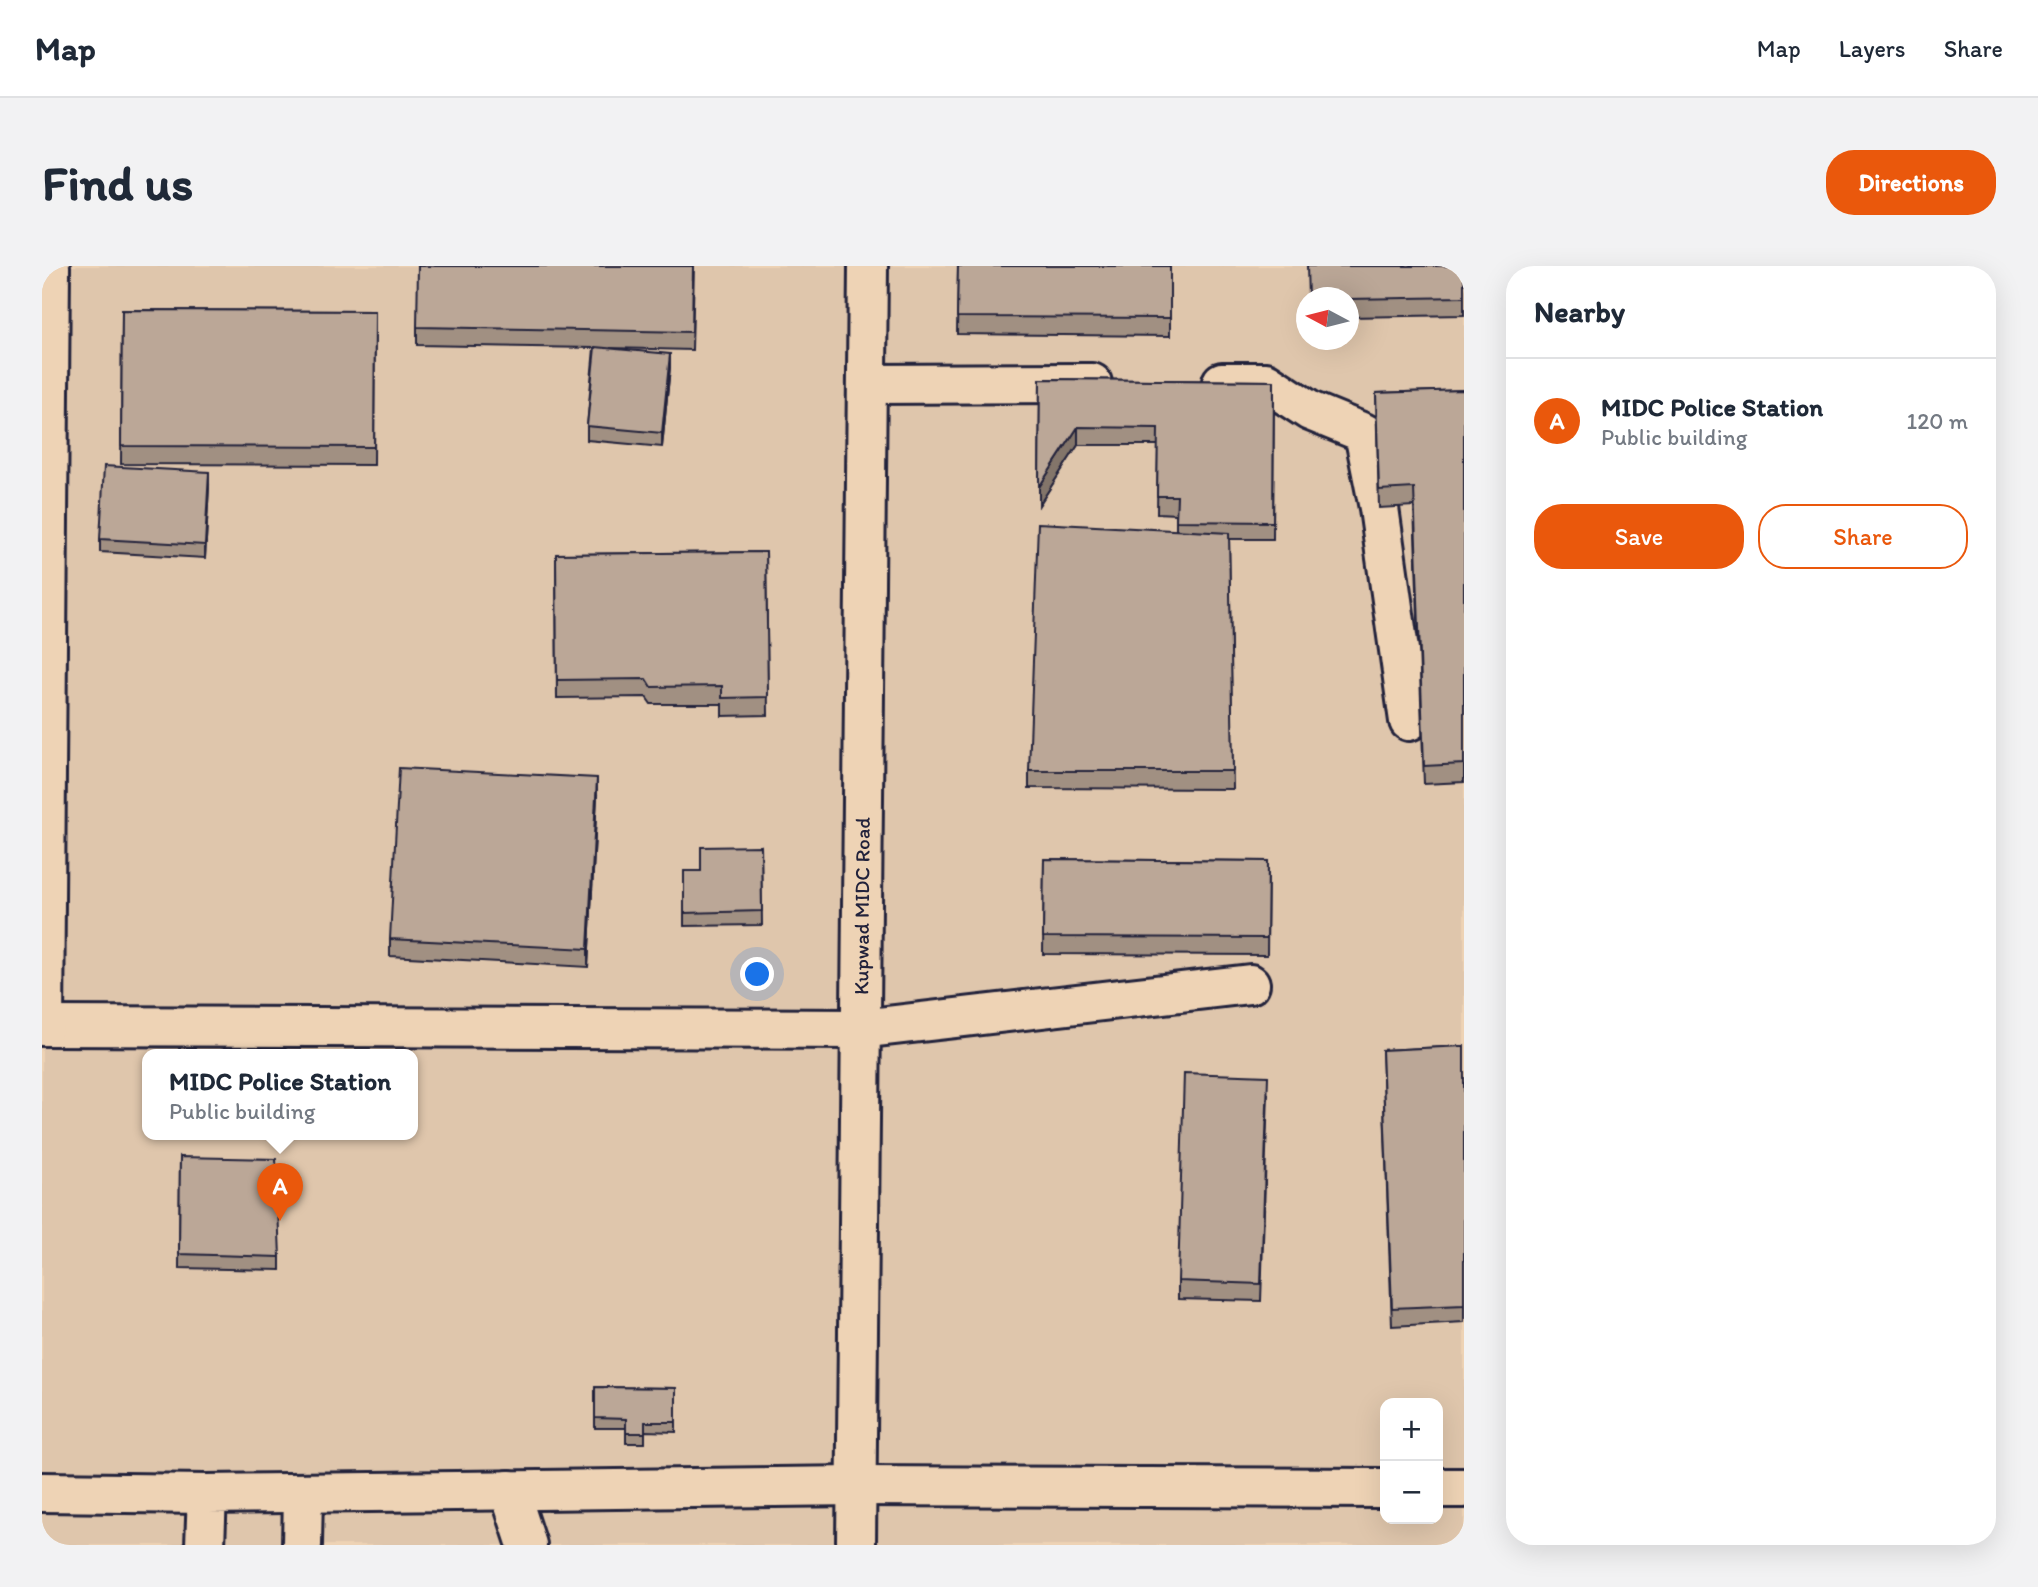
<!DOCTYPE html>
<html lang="en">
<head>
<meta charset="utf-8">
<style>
  :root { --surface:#fff; --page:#f2f2f3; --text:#1f2937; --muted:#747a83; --line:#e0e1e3; --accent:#ea580c }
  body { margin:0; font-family:Itim,sans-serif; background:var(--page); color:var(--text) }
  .controls { position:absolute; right:21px; bottom:21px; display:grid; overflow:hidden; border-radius:14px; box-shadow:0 7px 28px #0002 }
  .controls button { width:63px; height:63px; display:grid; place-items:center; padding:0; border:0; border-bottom:2px solid var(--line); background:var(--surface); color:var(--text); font:35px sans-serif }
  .compass { position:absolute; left:1254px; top:21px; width:63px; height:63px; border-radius:50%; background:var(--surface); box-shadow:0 7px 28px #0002; rotate:277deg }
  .you { position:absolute; left:716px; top:709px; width:24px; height:24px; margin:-18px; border:5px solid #fff; border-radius:50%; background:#1a73e8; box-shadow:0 0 0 10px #1a73e833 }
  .badge { display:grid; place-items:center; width:46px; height:46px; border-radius:50%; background:var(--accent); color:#fff; font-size:23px; font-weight:700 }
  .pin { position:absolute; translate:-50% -58px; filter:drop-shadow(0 2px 4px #0008) }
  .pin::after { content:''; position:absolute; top:37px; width:24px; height:21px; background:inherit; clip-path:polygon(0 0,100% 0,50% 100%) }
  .popup { position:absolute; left:100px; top:783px; width:276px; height:91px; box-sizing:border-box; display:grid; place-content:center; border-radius:14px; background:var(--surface); filter:drop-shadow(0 2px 5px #0005); font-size:23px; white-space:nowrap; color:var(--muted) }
  .popup b { font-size:26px; color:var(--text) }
  .popup::after { content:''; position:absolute; left:50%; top:100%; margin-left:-14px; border:14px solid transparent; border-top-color:var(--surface) }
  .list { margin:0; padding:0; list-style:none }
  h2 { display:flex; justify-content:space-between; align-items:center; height:91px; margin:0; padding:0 28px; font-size:30px }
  h2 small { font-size:23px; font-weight:400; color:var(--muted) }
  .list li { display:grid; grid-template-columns:46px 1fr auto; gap:21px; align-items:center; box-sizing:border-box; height:126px; padding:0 28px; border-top:2px solid var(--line) }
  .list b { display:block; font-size:26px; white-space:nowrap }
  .list p { margin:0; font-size:23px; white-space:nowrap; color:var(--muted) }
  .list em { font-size:23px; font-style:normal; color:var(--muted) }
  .actions { display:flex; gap:14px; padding:21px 28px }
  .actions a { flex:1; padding:16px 0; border:2px solid var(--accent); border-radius:28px; text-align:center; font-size:24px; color:var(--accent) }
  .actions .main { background:var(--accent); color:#fff }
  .map { position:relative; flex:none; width:1422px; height:1279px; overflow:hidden; border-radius:28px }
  header { display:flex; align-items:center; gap:42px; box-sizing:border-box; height:98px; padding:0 35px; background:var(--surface); border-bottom:2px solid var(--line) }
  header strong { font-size:33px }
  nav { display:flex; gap:38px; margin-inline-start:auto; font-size:24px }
  .intro { display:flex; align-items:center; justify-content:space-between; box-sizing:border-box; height:168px; padding:0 42px }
  h1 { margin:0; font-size:49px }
  .button { padding:18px 32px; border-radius:28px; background:var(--accent); color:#fff; font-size:24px; font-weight:700 }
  main { display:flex; gap:42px; padding:0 42px }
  aside { flex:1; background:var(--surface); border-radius:28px; box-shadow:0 7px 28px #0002 }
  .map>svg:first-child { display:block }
  .built { fill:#dfc6ac; fill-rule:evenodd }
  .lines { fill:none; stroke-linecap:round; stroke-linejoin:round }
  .minor-casing { stroke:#22223b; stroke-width:44 }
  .major-casing { stroke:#22223b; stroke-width:44 }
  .minor { stroke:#eed3b5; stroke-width:38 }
  .major { stroke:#eed3b5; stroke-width:38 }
  .wall { fill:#a19082; stroke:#22223b; stroke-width:2 }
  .shaded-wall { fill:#83756a; stroke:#22223b; stroke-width:2 }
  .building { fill:#bba797; stroke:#22223b; stroke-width:2 }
  .labels { text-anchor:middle; stroke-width:6; stroke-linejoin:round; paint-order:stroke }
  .street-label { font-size:21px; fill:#22223b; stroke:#eed3b5 }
</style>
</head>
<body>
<header>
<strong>Map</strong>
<nav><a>Map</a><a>Layers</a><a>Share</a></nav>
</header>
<div class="intro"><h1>Find us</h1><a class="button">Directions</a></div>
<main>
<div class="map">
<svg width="1422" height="1279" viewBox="0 0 1422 1279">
  <rect width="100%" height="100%" fill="#eed3b5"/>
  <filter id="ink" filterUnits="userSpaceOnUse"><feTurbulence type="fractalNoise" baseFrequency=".0143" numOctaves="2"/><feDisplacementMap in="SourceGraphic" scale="14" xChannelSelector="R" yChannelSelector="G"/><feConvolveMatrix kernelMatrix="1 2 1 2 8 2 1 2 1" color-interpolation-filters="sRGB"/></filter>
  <g filter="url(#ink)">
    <path class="built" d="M0,0H1422V1279H0ZM1265,32H1307V74H1265ZM105,789H371V869H105ZM1343,1137H1396V1253H1343Z"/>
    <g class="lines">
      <g class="minor-casing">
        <g id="minor">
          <polyline points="1180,116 1224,116 1268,145 1322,167 1337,242 1367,455"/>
          <polyline points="825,118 1050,117"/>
          <polyline points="0,760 818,763 1208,718"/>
          <polyline points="2,760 8,0"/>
          <polyline points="1396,1222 1422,1222"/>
          <polyline points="467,1224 485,1279"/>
          <polyline points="0,1226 165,1228"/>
          <polyline points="163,1279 165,1228 814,1220 1343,1222"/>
          <polyline points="260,1279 261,1227"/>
        </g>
      </g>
      <g class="major-casing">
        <g id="major">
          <path id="s1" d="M814,1279L826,0"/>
        </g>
      </g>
      <use href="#minor" class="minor"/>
      <use href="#major" class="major"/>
    </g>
    <g class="wall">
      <polygon points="652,0 650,84 568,82 628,101 620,181 545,174 545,160 552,82 375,79 375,61"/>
      <polygon points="916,0 1128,0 1128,70 915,68"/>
      <polygon points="1422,0 1422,49 1306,51 1306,32"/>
      <polygon points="80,44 333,45 332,199 79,198"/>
      <polygon points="998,113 1232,115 1231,273 1187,273 1191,523 987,522 987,505 1134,264 1134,248 1115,247 1116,179 1036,179 997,239"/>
      <polygon points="1422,124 1422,516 1382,518 1372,240 1337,242 1334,127"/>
      <polygon points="167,220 163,292 58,286 58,273"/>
      <polygon points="724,286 726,449 680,450 680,438 609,438 604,431 515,432 514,288"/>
      <polygon points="555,530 546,701 348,690 348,673"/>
      <polygon points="719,580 720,659 642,660 642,605 659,605"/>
      <polygon points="1002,593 1226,595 1225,689 1001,688"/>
      <polygon points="1422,780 1422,1056 1350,1060 1340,784"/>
      <polygon points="1226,827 1219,1035 1136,1033 1136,1015"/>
      <polygon points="138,891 238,991 238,1004 137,1002"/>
      <polygon points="553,1121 634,1122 634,1166 603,1165 603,1177 584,1177 584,1162 553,1162"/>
    </g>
    <g class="shaded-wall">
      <polygon points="628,88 628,101 620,181 620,167"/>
      <polygon points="1036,161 1036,179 997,239 997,221"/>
      <polygon points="167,206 167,220 163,292 163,279"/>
      <polygon points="555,512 555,530 546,701 546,683"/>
    </g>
    <g class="building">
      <polygon points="376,0 651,0 650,66 375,61"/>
      <polygon points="916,0 1128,0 1128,52 915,51"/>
      <polygon points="1265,0 1422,0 1422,31 1306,33 1306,32 1266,32"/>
      <polygon points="80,44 333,45 332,181 79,180"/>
      <polygon points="553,81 628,88 620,167 545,160"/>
      <polygon points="998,113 1232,115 1231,256 1134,255 1135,230 1115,230 1116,162 1036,161 997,221"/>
      <polygon points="1422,124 1422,498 1382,500 1372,222 1337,224 1334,127"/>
      <polygon points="62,200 167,206 163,279 58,273"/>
      <polygon points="996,257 1187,267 1191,505 987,505"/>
      <polygon points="724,286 726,431 680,432 680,420 609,421 604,413 515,414 514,288"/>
      <polygon points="357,502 555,512 546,683 348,673"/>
      <polygon points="719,580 720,645 642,647 642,605 659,605 659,581"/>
      <polygon points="1002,593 1226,595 1225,672 1001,671"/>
      <polygon points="1422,780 1422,1039 1350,1042 1340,784"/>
      <polygon points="1142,807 1226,810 1219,1018 1136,1015"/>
      <polygon points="138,891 234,893 238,991 137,988"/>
      <polygon points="553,1121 634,1122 634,1156 603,1156 603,1167 584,1167 584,1153 553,1152"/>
    </g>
  </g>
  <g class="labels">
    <g class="street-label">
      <text dy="7" stroke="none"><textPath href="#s1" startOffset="639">Kupwad MIDC Road</textPath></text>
    </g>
  </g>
</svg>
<div class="controls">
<button>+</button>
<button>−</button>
</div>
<svg class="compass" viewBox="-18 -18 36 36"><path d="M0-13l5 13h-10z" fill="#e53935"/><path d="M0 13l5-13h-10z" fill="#747a83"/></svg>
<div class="you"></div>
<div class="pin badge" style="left:238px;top:955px">A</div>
<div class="popup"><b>MIDC Police Station</b>Public building</div>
</div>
<aside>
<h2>Nearby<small></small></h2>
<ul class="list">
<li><span class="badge">A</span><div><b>MIDC Police Station</b><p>Public building</p></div><em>120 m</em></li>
</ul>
<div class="actions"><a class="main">Save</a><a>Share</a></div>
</aside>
</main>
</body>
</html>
